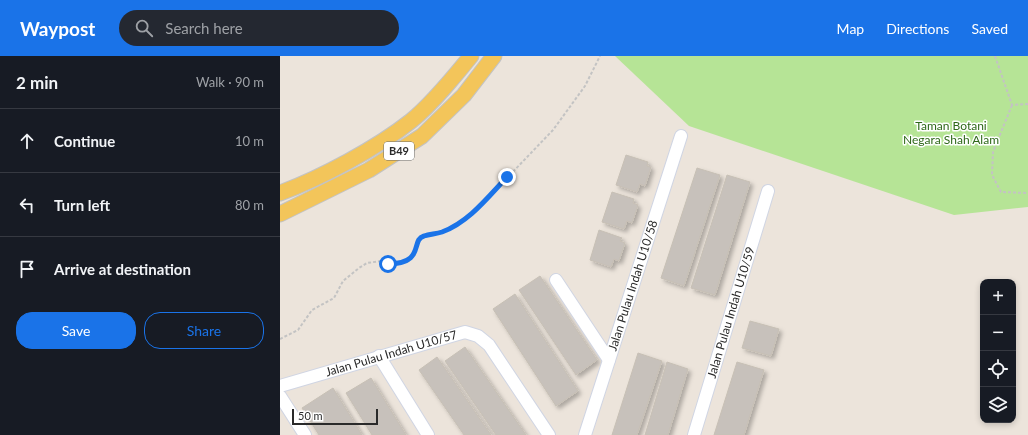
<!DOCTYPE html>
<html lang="en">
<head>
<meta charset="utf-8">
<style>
	:root { --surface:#171b24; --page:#242831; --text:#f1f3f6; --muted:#9ea1a6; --line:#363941; --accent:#1a73e8 }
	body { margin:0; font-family:Lato,sans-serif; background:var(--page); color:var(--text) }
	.controls { position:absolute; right:12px; bottom:12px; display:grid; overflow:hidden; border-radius:8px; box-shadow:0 2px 6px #0003 }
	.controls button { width:36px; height:36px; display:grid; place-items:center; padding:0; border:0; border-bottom:1px solid var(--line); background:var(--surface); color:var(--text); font:20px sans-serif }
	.scale { position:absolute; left:12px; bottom:10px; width:86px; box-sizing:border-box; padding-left:4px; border:2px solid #2a2a2a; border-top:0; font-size:11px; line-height:14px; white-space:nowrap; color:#2a2a2a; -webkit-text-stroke:3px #fff; paint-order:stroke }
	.stop { position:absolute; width:12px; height:12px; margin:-9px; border:3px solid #1a73e8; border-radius:50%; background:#fff }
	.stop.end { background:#1a73e8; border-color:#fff; box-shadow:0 1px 4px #0008 }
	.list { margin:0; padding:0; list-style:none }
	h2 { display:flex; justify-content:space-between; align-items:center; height:52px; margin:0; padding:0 16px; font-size:17px }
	h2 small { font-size:13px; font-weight:400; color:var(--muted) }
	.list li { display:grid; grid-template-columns:26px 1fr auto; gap:12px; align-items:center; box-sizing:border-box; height:64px; padding:0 16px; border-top:1px solid var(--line) }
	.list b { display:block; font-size:15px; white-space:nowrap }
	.list em { font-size:13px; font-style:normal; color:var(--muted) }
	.actions { display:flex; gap:8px; padding:12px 16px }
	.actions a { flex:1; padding:9px 0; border:1px solid var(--accent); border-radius:16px; text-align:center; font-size:14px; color:var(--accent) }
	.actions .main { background:var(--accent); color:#fff }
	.icon { flex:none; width:22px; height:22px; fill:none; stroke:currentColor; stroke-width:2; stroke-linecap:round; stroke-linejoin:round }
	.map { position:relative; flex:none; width:748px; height:379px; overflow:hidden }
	header { display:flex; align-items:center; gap:24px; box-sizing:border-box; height:56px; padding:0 20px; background:var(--accent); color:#fff }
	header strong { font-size:19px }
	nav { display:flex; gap:22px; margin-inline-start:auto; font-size:14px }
	.search { width:280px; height:36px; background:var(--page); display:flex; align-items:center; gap:10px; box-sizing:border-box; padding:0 14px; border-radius:22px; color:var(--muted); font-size:15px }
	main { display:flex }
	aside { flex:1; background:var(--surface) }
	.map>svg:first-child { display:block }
	.green { fill:#b6e496 }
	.building { fill:#c7c1bb; stroke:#c7c0b5; filter:url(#shadow) }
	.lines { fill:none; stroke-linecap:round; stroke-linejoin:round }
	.minor-casing { stroke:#d0d5e3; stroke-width:14 }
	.major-casing { stroke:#c3c3c3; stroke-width:17 }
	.path { stroke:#c3c3c3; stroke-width:2; stroke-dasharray:3 2; stroke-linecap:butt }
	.minor { stroke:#fff; stroke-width:12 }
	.major { stroke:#f3c55a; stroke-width:15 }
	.route { stroke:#1a73e8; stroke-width:5 }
	.labels { text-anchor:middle; stroke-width:3; stroke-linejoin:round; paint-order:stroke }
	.shield { fill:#fff; stroke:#6a6a6a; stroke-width:1 }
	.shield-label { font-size:11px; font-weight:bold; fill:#2a2a2a }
	.park-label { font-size:12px; fill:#2e6819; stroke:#fff }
	.street-label { font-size:12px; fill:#2a2a2a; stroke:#fff }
</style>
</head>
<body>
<header>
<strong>Waypost</strong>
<div class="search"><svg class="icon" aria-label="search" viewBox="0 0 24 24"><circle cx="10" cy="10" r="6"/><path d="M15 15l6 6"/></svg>Search here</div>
<nav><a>Map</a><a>Directions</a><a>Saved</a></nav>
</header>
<main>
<aside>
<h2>2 min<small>Walk · 90 m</small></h2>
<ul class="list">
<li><svg class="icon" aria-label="ahead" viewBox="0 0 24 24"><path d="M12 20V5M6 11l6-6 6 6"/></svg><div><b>Continue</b></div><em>10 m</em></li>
<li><svg class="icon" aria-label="left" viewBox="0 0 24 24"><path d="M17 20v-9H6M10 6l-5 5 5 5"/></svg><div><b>Turn left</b></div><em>80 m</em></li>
<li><svg class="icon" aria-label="arrive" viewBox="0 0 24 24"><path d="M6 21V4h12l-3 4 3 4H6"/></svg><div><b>Arrive at destination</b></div></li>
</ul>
<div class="actions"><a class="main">Save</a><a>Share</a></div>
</aside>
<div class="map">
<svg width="748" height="379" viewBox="0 0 748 379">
	<defs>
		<filter id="shadow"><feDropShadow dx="3" dy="3" stdDeviation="2" flood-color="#0004"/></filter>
	</defs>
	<rect width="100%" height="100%" fill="#ece4db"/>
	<!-- green -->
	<polygon class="green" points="335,0 748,0 748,151 674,159 409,70"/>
	<!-- building -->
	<g class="building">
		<polygon points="346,99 368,106 367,110 371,111 365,130 360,128 357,136 336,129"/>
		<polygon points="417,112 440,119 404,230 381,222"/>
		<polygon points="447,119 470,126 435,239 411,232"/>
		<polygon points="332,136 354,143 353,147 358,149 352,167 347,165 344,173 322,166"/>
		<polygon points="319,174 342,182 340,185 345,187 339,205 334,203 331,211 310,204"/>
		<polygon points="260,220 317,304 296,319 239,234"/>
		<polygon points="235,238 298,335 276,350 213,253"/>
		<polygon points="470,265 499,273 491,300 462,292"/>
		<polygon points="185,291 246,379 216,379 165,305"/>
		<polygon points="358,297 382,305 357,379 332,379"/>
		<polygon points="157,301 211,379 184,379 139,314"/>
		<polygon points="387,306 408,313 388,379 365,379"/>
		<polygon points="457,306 484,314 464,379 434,379"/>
		<polygon points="91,322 126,379 92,379 66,337"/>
		<polygon points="53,332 82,379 39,379 22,352"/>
	</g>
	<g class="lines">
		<defs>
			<g id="minor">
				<polyline points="276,224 329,304"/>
				<polyline points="99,300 148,379"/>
				<path id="s1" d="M 0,330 L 185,276 L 198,280 L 209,289 L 269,379"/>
				<polyline points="0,340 25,379"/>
				<path id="s2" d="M 305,379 L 401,80"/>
				<path id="s3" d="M 414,379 L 488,135"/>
			</g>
			<g id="major">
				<path d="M 0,137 C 41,122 97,92 131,65 C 152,48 174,21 191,0"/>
				<polyline points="0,158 89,114 142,80 184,39 214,0"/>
			</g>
		</defs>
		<!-- minor casing -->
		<use href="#minor" class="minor-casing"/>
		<!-- major casing -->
		<use href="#major" class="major-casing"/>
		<!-- path -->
		<g class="path">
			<polyline points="715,0 732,49 748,48"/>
			<polyline points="732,49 713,96 712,119 721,136 748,137"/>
			<polyline points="0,283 18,274 32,254 54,242 63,225 79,212 87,207 101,205 108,208 121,208 129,205 135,199 138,185 144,180 164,175 183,164 203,147 273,74 305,30 320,0"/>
		</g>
		<!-- minor -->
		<use href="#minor" class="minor"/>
		<!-- major -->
		<use href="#major" class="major"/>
	</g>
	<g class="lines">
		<!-- route -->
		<path class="route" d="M 108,208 C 146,207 130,184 144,180 C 150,178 156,178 162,176 C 189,166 208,141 227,121"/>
	</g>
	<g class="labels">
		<!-- shield labels -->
		<rect class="shield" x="104" y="86" width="30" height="18" rx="3"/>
		<g class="shield-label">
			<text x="119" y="99">B49</text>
		</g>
		<!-- park labels -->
		<g class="park-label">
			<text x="671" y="74">Taman Botani<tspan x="671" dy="14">Negara Shah Alam</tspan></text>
		</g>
		<!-- street labels -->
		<g class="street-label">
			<text dy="4" stroke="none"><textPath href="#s2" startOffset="157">Jalan Pulau Indah U10/58</textPath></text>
			<text dy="4" stroke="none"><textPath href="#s3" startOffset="128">Jalan Pulau Indah U10/59</textPath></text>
			<text dy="4" stroke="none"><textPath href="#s1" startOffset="116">Jalan Pulau Indah U10/57</textPath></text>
		</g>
	</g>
</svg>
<div class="controls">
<button>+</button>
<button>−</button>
<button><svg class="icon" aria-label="locate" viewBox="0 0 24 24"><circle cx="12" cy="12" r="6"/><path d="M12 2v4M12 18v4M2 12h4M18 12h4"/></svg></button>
<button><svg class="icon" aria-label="layers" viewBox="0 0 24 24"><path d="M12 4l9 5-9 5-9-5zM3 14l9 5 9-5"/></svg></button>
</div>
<div class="scale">50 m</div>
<div class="stop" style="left:108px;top:208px"></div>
<div class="stop end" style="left:227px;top:121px"></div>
</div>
</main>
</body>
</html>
